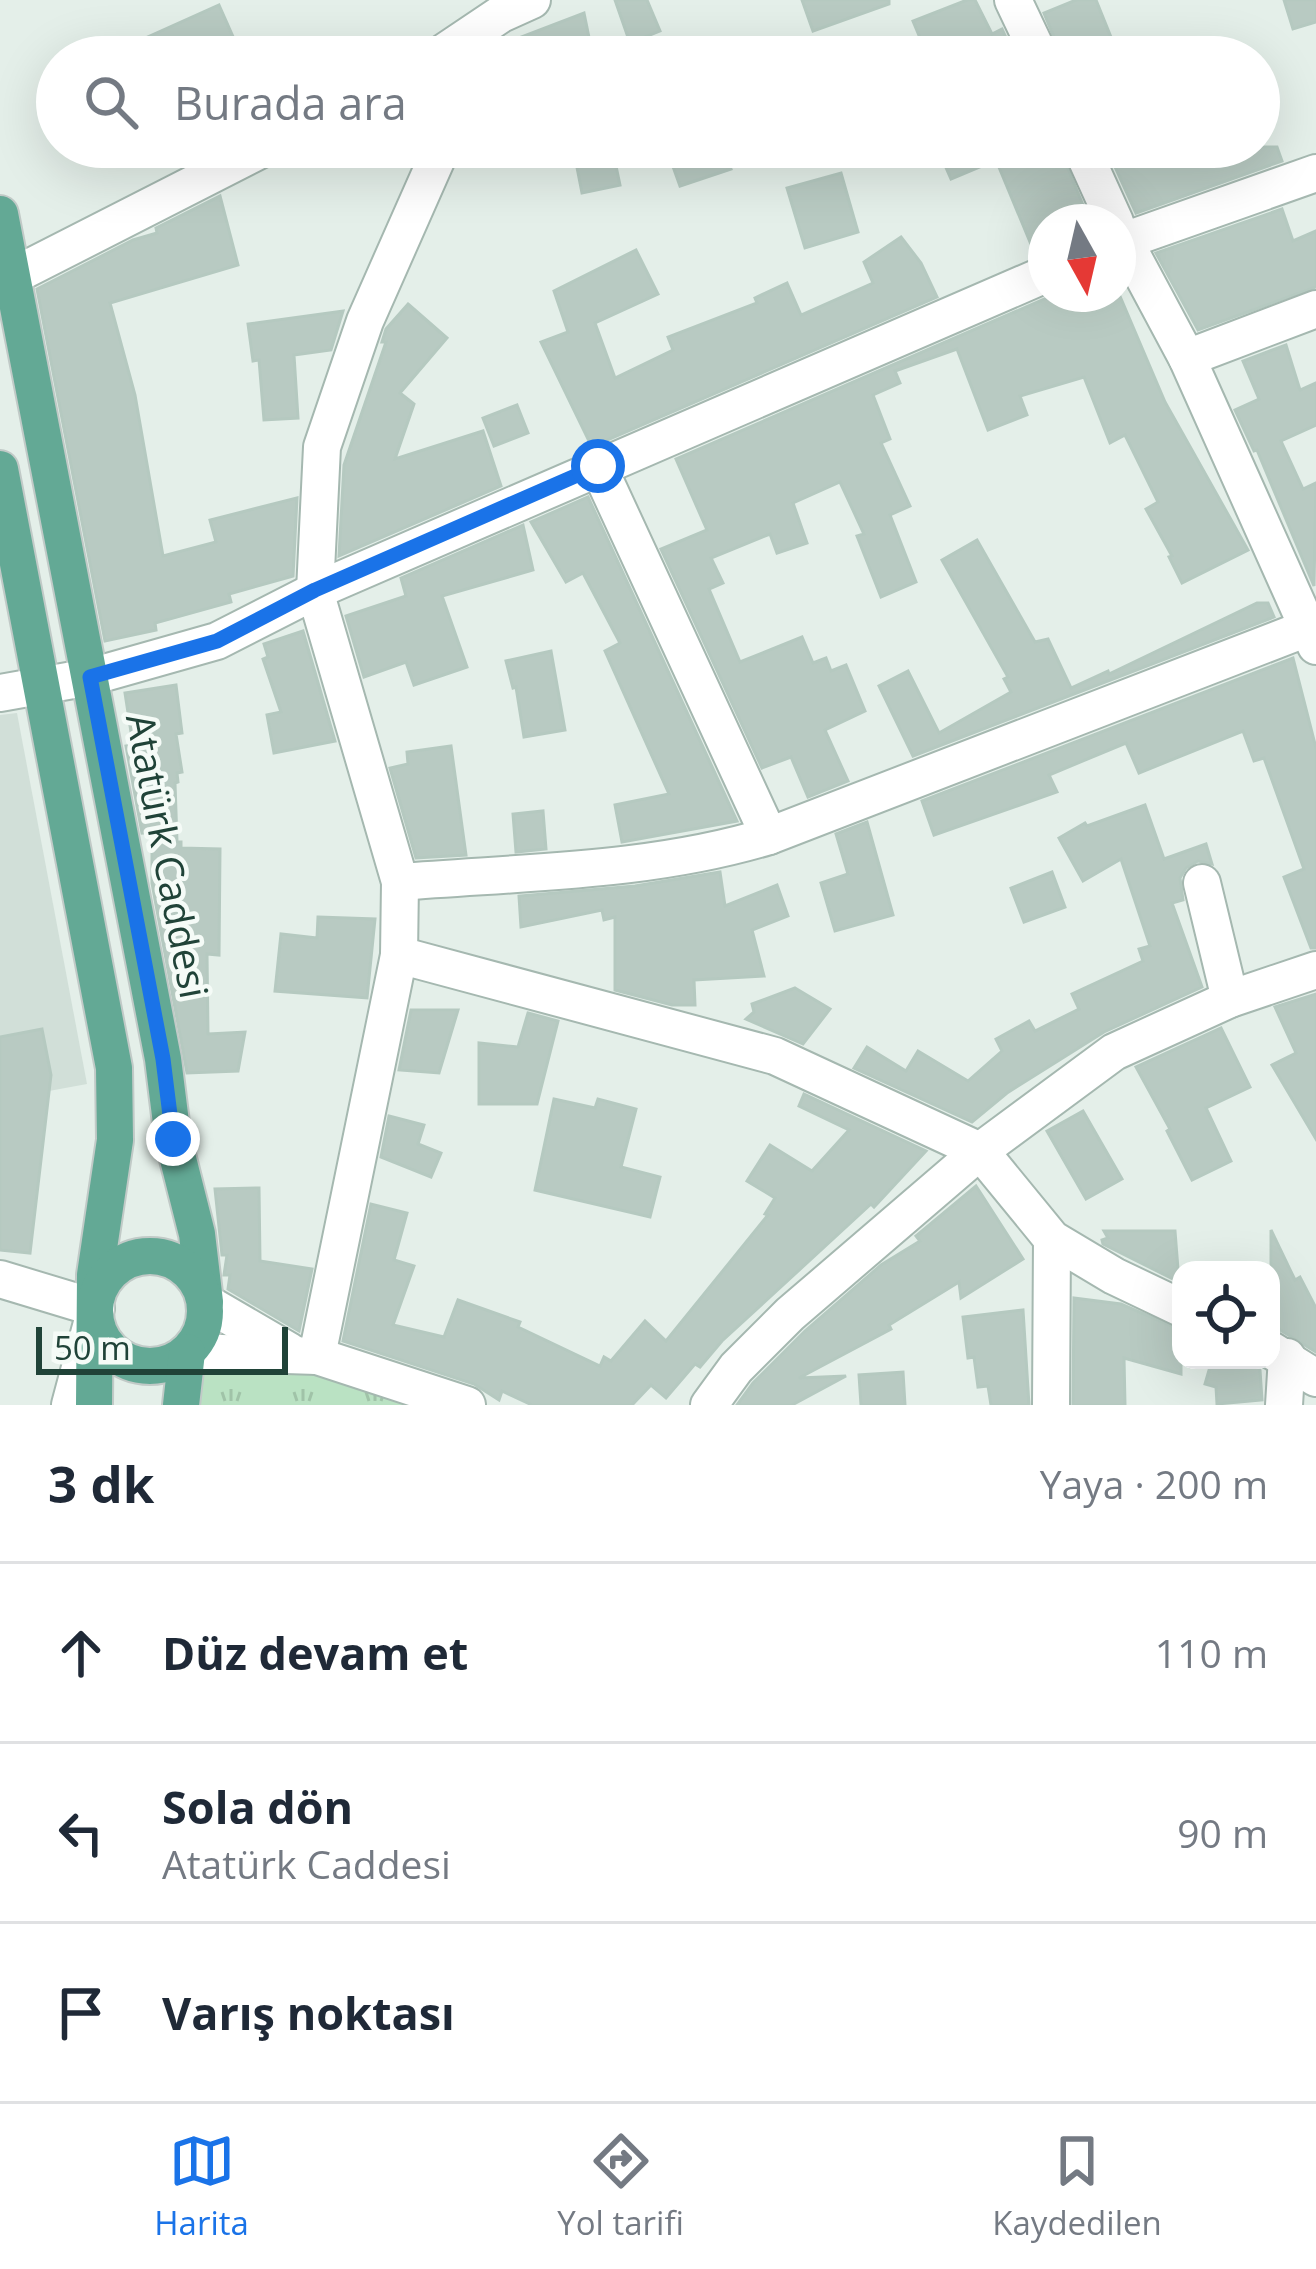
<!DOCTYPE html>
<html lang="tr">
<head>
<meta charset="utf-8">
<style>
	:root { --surface:#fff; --page:#f2f2f3; --text:#1f2937; --muted:#747a83; --line:#e0e1e3; --accent:#1a73e8 }
	body { margin:0; font-family:"Open Sans",sans-serif; background:var(--page); color:var(--text) }
	.controls { position:absolute; right:36px; bottom:36px; display:grid; overflow:hidden; border-radius:24px; box-shadow:0 12px 48px #0002 }
	.controls button { width:108px; height:108px; display:grid; place-items:center; padding:0; border:0; border-bottom:3px solid var(--line); background:var(--surface); color:var(--text); font:60px sans-serif }
	.compass { position:absolute; left:1028px; top:204px; width:108px; height:108px; border-radius:50%; background:var(--surface); box-shadow:0 12px 48px #0002; rotate:172deg }
	.scale { position:absolute; left:36px; bottom:30px; width:252px; box-sizing:border-box; padding-left:12px; border:6px solid #204338; border-top:0; font-size:33px; line-height:42px; white-space:nowrap; color:#204338; -webkit-text-stroke:9px #f5fbf7; paint-order:stroke }
	.stop { position:absolute; width:36px; height:36px; margin:-27px; border:9px solid #1a73e8; border-radius:50%; background:#fff }
	.stop.end { background:#1a73e8; border-color:#fff; box-shadow:0 3px 12px #0008 }
	.list { margin:0; padding:0; list-style:none }
	h2 { display:flex; justify-content:space-between; align-items:center; height:156px; margin:0; padding:0 48px; font-size:51px }
	h2 small { font-size:39px; font-weight:400; color:var(--muted) }
	.list li { display:grid; grid-template-columns:78px 1fr auto; gap:36px; align-items:center; box-sizing:border-box; height:180px; padding:0 48px; border-top:3px solid var(--line) }
	.list b { display:block; font-size:45px; white-space:nowrap }
	.list p { margin:0; font-size:39px; white-space:nowrap; color:var(--muted) }
	.list em { font-size:39px; font-style:normal; color:var(--muted) }
	.icon { flex:none; width:66px; height:66px; fill:none; stroke:currentColor; stroke-width:2; stroke-linecap:round; stroke-linejoin:round }
	.map { position:relative; flex:none; width:1316px; height:1405px; overflow:hidden }
	.search { position:absolute; background:var(--surface); box-shadow:0 12px 48px #0002; left:36px; right:36px; top:36px; height:132px; display:flex; align-items:center; gap:30px; box-sizing:border-box; padding:0 42px; border-radius:66px; color:var(--muted); font-size:45px }
	.sheet { height:696px; background:var(--surface) }
	nav { display:flex; justify-content:space-around; align-items:center; box-sizing:border-box; height:168px; border-top:3px solid var(--line); background:var(--surface); font-size:33px; color:var(--muted) }
	nav a { display:grid; justify-items:center; gap:6px }
	nav .on { color:var(--accent) }
	.map>svg:first-child { display:block }
	.built { fill:#d1dfd8 }
	.park { fill:url(#park-tufts) }
	.building { fill:#b8cac2; stroke:#b5c9c0; stroke-width:3 }
	.lines { fill:none; stroke-linecap:round; stroke-linejoin:round }
	.minor-casing { stroke:#a5b8b0; stroke-width:40 }
	.major-casing { stroke:#c1cac7; stroke-width:40 }
	.minor { stroke:#fff; stroke-width:36 }
	.major { stroke:#63a995; stroke-width:36 }
	.route { stroke:#1a73e8; stroke-width:15 }
	.labels { text-anchor:middle; stroke-width:9; stroke-linejoin:round; paint-order:stroke }
	.street-label { font-size:39px; fill:#204338; stroke:#f5fbf7 }
</style>
</head>
<body>
<div class="map">
<svg width="1316" height="1405" viewBox="0 0 1316 1405">
	<defs>
		<pattern id="park-tufts" width="24" height="20" patternUnits="userSpaceOnUse" patternTransform="scale(3)"><rect width="24" height="20" fill="#bae2c3"/><path d="M3 7l-1-3M5 7V3M7 7l1-3M15 17l-1-3M17 17v-4M19 17l1-3" fill="none" stroke="#a0c3a8"/></pattern>
	</defs>
	<rect width="100%" height="100%" fill="#e4efe9"/>
	<!-- built -->
	<polygon class="built" points="17,713 87,1084 0,1100 0,715"/>
	<!-- park -->
	<polygon class="park" points="189,1354 292,1356 457,1405 184,1405"/>
	<!-- building -->
	<g class="building">
		<polygon points="615,0 647,0 660,31 630,43"/>
		<polygon points="802,0 889,0 889,4 813,31"/>
		<polygon points="967,0 975,0 992,34 1002,29 1015,57 928,57 913,21"/>
		<polygon points="1076,0 1096,0 1119,57 1062,57 1044,13"/>
		<polygon points="1284,0 1316,0 1316,22 1293,29"/>
		<polygon points="219,5 242,57 103,57"/>
		<polygon points="584,13 593,57 477,57 490,49"/>
		<polygon points="573,147 612,147 620,185 582,193"/>
		<polygon points="666,147 723,147 731,169 680,186"/>
		<polygon points="937,147 1059,147 1090,222 1046,222 1046,252 1035,254 996,160 951,179"/>
		<polygon points="1106,147 1170,147 1174,155 1199,147 1277,147 1282,161 1136,213"/>
		<polygon points="841,173 858,232 805,248 787,188"/>
		<polygon points="220,196 238,265 110,303 135,395 163,556 216,542 210,520 297,498 293,576 229,594 231,602 155,623 156,630 105,641 37,289 133,240 157,233 156,228"/>
		<polygon points="1282,209 1293,241 1316,231 1316,287 1198,330 1156,253"/>
		<polygon points="901,237 921,263 937,297 598,444 591,445 541,342 568,332 554,291 636,250 658,294 595,323 615,378 673,350 668,337 757,303 755,298 787,283 801,315 873,283 864,262"/>
		<polygon points="1056,294 1119,294 1165,402 1248,550 1182,583 1169,557 1172,556 1146,509 1158,502 1125,435 1110,443 1084,377 1020,396 1027,415 988,430 957,349 895,371 900,383 873,395 890,439 881,443 910,506 890,515 916,582 881,597 857,536 864,534 840,482 793,503 807,543 777,553 770,534 711,558 723,583 709,589 740,662 802,637 813,663 826,658 831,671 846,665 865,711 825,730 848,781 808,797 791,757 762,768 661,549 707,530 676,459"/>
		<polygon points="408,304 447,338 400,393 414,404 395,459 483,431 501,486 339,556 344,465 386,342 382,342 386,329"/>
		<polygon points="343,311 331,350 294,355 298,418 264,420 259,360 253,361 248,324"/>
		<polygon points="1286,345 1300,390 1316,383 1316,425 1281,441 1303,489 1316,483 1314,586 1257,450 1254,451 1235,410 1259,399 1243,361"/>
		<polygon points="517,405 528,433 494,446 483,418"/>
		<polygon points="588,497 737,821 622,842 615,805 669,794 605,651 620,643 583,573 566,582 531,522"/>
		<polygon points="523,525 533,570 442,596 467,667 414,685 406,662 364,677 346,616 406,596 401,578"/>
		<polygon points="977,540 1035,642 1048,639 1071,688 1108,671 1109,674 1257,603 1268,603 1274,617 913,756 879,686 908,671 939,733 1011,692 1004,679 1008,677 942,560"/>
		<polygon points="303,631 335,741 274,753 267,715 281,712 263,659 268,657 264,644"/>
		<polygon points="551,651 565,730 524,737 516,687 513,688 506,661"/>
		<polygon points="1293,658 1316,748 1316,948 1311,948 1284,877 1304,869 1264,758 1254,761 1243,731 1139,773 1126,743 1049,775 1057,792 934,835 922,801"/>
		<polygon points="176,685 182,733 176,734 182,772 177,773 178,782 175,783 177,842 181,842 181,848 220,849 219,955 207,954 208,1034 245,1032 238,1071 187,1073 152,883 152,832 142,833 126,746 133,745 125,693"/>
		<polygon points="451,746 466,855 416,858 390,768 408,764 407,752"/>
		<polygon points="1145,805 1164,859 1206,844 1212,864 1198,861 1186,868 1180,878 1183,900 1172,903 1202,987 1104,1032 1007,1093 972,1122 854,1068 867,1047 906,1071 918,1051 968,1081 1002,1051 996,1039 1029,1021 1035,1031 1079,1009 1072,994 1143,961 1139,949 1150,946 1121,859 1083,881 1059,838 1085,823 1087,826"/>
		<polygon points="543,811 546,849 516,852 513,814"/>
		<polygon points="867,822 893,915 835,931 821,883 848,874 836,834"/>
		<polygon points="720,872 725,906 777,885 788,916 752,930 764,976 694,980 695,1005 672,1005 615,990 615,917 604,920 602,910 521,927 519,896 635,886"/>
		<polygon points="1052,872 1065,907 1024,922 1011,888"/>
		<polygon points="318,917 375,919 367,998 275,991 281,934 317,938"/>
		<polygon points="795,988 830,1009 803,1044 746,1019 754,1012 752,1004"/>
		<polygon points="1316,994 1316,1139 1272,1065 1296,1053 1275,1007"/>
		<polygon points="411,1010 458,1010 439,1073 399,1070"/>
		<polygon points="528,1013 558,1021 537,1104 479,1104 479,1043 518,1047"/>
		<polygon points="1221,1028 1250,1087 1206,1108 1231,1161 1192,1180 1167,1131 1170,1129 1136,1067"/>
		<polygon points="42,1029 51,1075 30,1253 0,1250 0,1037"/>
		<polygon points="804,1094 926,1151 874,1207 871,1204 722,1341 700,1367 695,1364 666,1398 651,1385 632,1405 532,1405 502,1391 499,1400 474,1384 343,1341 371,1204 407,1213 394,1260 414,1266 393,1325 444,1337 458,1300 520,1322 518,1327 600,1366 604,1357 611,1361 645,1321 666,1341 768,1215 765,1214 775,1198 747,1181 770,1145 812,1171 849,1130 799,1106"/>
		<polygon points="554,1099 595,1108 598,1099 636,1109 621,1167 660,1177 650,1217 535,1190"/>
		<polygon points="1083,1111 1122,1179 1086,1199 1047,1131"/>
		<polygon points="389,1116 424,1125 418,1144 441,1153 431,1177 381,1157"/>
		<polygon points="976,1186 1023,1259 961,1298 959,1282 889,1325 891,1329 799,1378 846,1376 792,1405 737,1405 753,1383 805,1331 881,1265 920,1241 916,1236"/>
		<polygon points="259,1188 260,1261 312,1269 299,1331 228,1289 230,1275 224,1275 227,1255 222,1255 215,1189"/>
		<polygon points="1271,1230 1295,1280 1300,1277 1316,1308 1316,1352 1280,1330 1271,1317"/>
		<polygon points="1104,1231 1175,1231 1179,1282 1103,1244 1102,1240 1108,1238"/>
		<polygon points="1074,1298 1121,1304 1181,1330 1181,1374 1124,1358 1125,1405 1073,1405"/>
		<polygon points="1023,1310 1029,1405 991,1405 988,1386 978,1387 974,1357 968,1358 963,1317"/>
		<polygon points="1212,1360 1251,1360 1260,1370 1262,1400 1217,1404 1216,1387 1205,1384"/>
		<polygon points="903,1372 905,1405 861,1405 859,1375"/>
	</g>
	<g class="lines">
		<defs>
			<g id="minor">
				<polyline points="1013,0 1040,57"/>
				<polyline points="437,57 501,14 532,0"/>
				<polyline points="1081,147 1115,222"/>
				<polyline points="1118,229 1187,358 1316,646"/>
				<polyline points="1118,243 1316,173"/>
				<polyline points="13,276 266,147"/>
				<polyline points="1187,358 1316,309"/>
				<polyline points="598,466 769,836"/>
				<polyline points="0,693 90,677 217,641 315,591 1046,274"/>
				<path d="M 400,882 C 523,872 651,872 769,836 L 1310,627"/>
				<polyline points="1202,883 1230,999"/>
				<polyline points="399,955 775,1056 980,1151 1052,1239 1114,1276 1181,1308"/>
				<polyline points="0,1279 96,1308 70,1405"/>
				<polyline points="205,1302 289,1351"/>
				<polyline points="1271,1350 1316,1378"/>
				<polyline points="187,1352 317,1356 467,1405"/>
				<polyline points="317,1356 399,955 400,882 315,591 322,447 365,321 442,147"/>
				<polyline points="709,1405 736,1368 790,1314 980,1151 1114,1052 1230,999 1316,970"/>
				<polyline points="1051,1405 1052,1239"/>
				<polyline points="1284,1405 1287,1357"/>
			</g>
			<g id="major">
				<polyline points="0,214 163,1059 173,1139 197,1234 205,1302"/>
				<polyline points="0,469 114,1068 115,1140 95,1275 94,1405"/>
				<circle cx="150" cy="1311" r="55"/>
				<polyline points="181,1405 187,1352"/>
			</g>
		</defs>
		<!-- minor casing -->
		<use href="#minor" class="minor-casing"/>
		<!-- major casing -->
		<use href="#major" class="major-casing"/>
		<!-- minor -->
		<use href="#minor" class="minor"/>
		<!-- major -->
		<use href="#major" class="major"/>
	</g>
	<g class="lines">
		<!-- route -->
		<polyline class="route" points="173,1139 163,1059 90,677 217,641 315,590 598,466"/>
	</g>
	<g class="labels">
		<!-- street labels -->
		<g class="street-label">
			<text transform="translate(167 856) rotate(79)" y="14">Atatürk Caddesi</text>
		</g>
	</g>
</svg>
<div class="controls">
<button><svg class="icon" aria-label="locate" viewBox="0 0 24 24"><circle cx="12" cy="12" r="6"/><path d="M12 2v4M12 18v4M2 12h4M18 12h4"/></svg></button>
</div>
<svg class="compass" viewBox="-18 -18 36 36"><path d="M0-13l5 13h-10z" fill="#e53935"/><path d="M0 13l5-13h-10z" fill="#747a83"/></svg>
<div class="scale">50 m</div>
<div class="stop" style="left:598px;top:466px"></div>
<div class="stop end" style="left:173px;top:1139px"></div>
<div class="search"><svg class="icon" aria-label="search" viewBox="0 0 24 24"><circle cx="10" cy="10" r="6"/><path d="M15 15l6 6"/></svg>Burada ara</div>
</div>
<section class="sheet">
<h2>3 dk<small>Yaya · 200 m</small></h2>
<ul class="list">
<li><svg class="icon" aria-label="ahead" viewBox="0 0 24 24"><path d="M12 20V5M6 11l6-6 6 6"/></svg><div><b>Düz devam et</b></div><em>110 m</em></li>
<li><svg class="icon" aria-label="left" viewBox="0 0 24 24"><path d="M17 20v-9H6M10 6l-5 5 5 5"/></svg><div><b>Sola dön</b><p>Atatürk Caddesi</p></div><em>90 m</em></li>
<li><svg class="icon" aria-label="arrive" viewBox="0 0 24 24"><path d="M6 21V4h12l-3 4 3 4H6"/></svg><div><b>Varış noktası</b></div></li>
</ul>
</section>
<nav>
<a class="on"><svg class="icon" aria-label="map" viewBox="0 0 24 24"><path d="M3 6l6-2 6 2 6-2v14l-6 2-6-2-6 2zM9 4v14M15 6v14"/></svg>Harita</a>
<a><svg class="icon" aria-label="directions" viewBox="0 0 24 24"><path d="M12 3l9 9-9 9-9-9zM9 14v-3h6M13 9l2 2-2 2"/></svg>Yol tarifi</a>
<a><svg class="icon" aria-label="saved" viewBox="0 0 24 24"><path d="M7 4h10v16l-5-4-5 4z"/></svg>Kaydedilen</a>
</nav>
</body>
</html>
